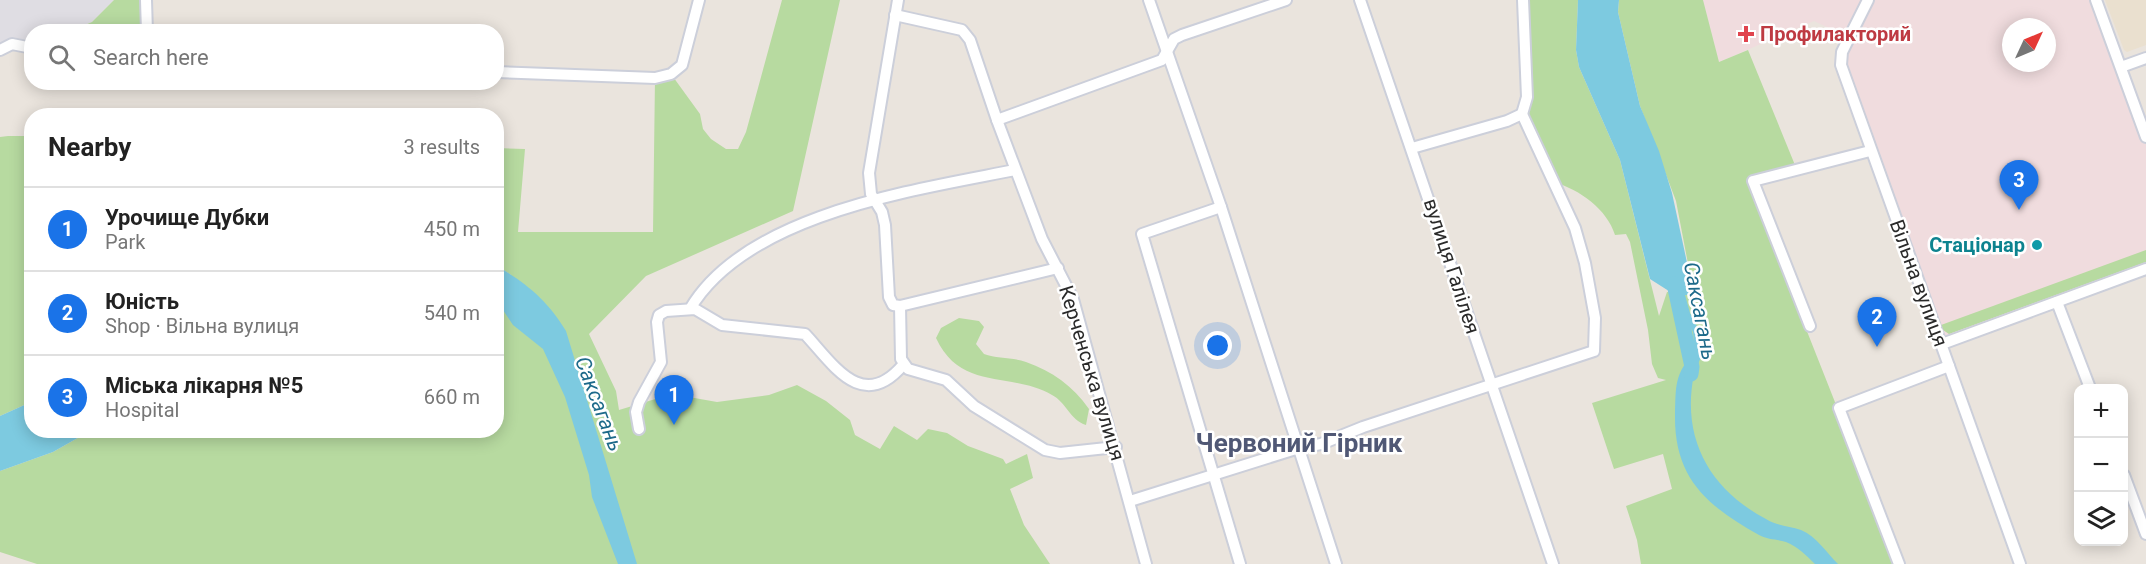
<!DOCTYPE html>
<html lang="en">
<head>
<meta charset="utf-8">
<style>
	:root { --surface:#fff; --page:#f2f2f2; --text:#222; --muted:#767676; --line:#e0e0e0; --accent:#1a73e8 }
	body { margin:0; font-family:Roboto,sans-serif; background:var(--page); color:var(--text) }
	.controls { position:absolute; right:18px; bottom:18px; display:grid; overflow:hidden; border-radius:12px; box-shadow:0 3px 15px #0003 }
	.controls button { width:54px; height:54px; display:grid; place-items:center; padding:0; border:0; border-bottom:2px solid var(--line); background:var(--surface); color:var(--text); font:30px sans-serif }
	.compass { position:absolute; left:2002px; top:18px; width:54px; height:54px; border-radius:50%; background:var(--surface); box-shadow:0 3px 15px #0003; rotate:46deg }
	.you { position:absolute; left:1218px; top:346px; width:21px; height:21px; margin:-15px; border:4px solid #fff; border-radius:50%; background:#1a73e8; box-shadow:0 0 0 9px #1a73e833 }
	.badge { display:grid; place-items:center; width:39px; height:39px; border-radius:50%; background:var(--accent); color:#fff; font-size:20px; font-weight:700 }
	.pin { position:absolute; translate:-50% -50px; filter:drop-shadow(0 2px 3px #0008) }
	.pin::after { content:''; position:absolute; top:32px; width:21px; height:18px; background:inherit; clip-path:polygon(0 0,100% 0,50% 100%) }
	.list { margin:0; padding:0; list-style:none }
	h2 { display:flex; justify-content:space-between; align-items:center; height:78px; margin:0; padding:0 24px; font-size:26px }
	h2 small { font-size:20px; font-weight:400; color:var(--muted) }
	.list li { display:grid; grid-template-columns:39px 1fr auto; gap:18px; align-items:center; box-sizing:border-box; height:84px; padding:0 24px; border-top:2px solid var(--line) }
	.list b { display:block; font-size:22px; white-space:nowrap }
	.list p { margin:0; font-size:20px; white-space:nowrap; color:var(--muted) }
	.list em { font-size:20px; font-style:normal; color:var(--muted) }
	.icon { flex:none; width:33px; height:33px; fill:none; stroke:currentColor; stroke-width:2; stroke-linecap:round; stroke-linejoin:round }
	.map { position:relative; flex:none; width:2146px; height:564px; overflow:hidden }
	.search { position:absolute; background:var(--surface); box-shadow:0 3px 15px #0003; left:24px; top:24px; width:480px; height:66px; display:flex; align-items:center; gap:15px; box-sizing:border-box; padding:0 21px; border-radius:24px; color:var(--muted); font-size:22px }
	.panel { position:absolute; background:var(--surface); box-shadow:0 3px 15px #0003; left:24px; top:108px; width:480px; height:330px; border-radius:24px }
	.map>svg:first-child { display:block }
	.industrial { fill:#dfdde3 }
	.education { fill:#eae0cf }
	.medical { fill:#f0dcde; fill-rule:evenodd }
	.green { fill:#b7daa0 }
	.water { fill:#7dcae0 }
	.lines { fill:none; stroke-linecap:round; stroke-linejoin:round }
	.river { stroke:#7dcae0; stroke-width:15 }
	.minor-casing { stroke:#cccfda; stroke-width:14 }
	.minor { stroke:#fff; stroke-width:10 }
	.health-dot { fill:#e0444e; stroke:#fff; stroke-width:2 }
	.culture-dot { fill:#0f9aa8; stroke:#fff; stroke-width:2 }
	.labels { text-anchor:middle; stroke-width:5; stroke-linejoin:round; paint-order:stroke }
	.health-label { font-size:20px; font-weight:bold; fill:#be3a42; stroke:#fff; text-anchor:start }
	.culture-label { font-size:20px; font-weight:bold; fill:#0d838f; stroke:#fff; text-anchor:end }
	.street-label { font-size:20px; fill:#2a2a2a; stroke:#fff }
	.water-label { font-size:21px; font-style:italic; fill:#1d6a8a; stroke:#fff }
	.district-label { font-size:26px; font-weight:bold; fill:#505875; stroke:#fff }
</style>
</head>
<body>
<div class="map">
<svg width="2146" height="564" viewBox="0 0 2146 564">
	<rect width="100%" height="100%" fill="#eae4dd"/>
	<!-- industrial -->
	<polygon class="industrial" points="0,0 114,0 92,22 69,31 32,32 31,45 0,50"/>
	<!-- education -->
	<polygon class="education" points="2105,0 2146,0 2146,45 2127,52 2124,50"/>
	<!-- medical -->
	<path class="medical" d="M 1703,0 L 1860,0 L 1866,3 L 1868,0 L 2096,0 L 2146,137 L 2146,269 L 1942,344 L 1841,65 L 1848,37 L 1814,21 L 1719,62 ZM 2011,27 L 2047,27 L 2047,63 L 2011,63 Z"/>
	<!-- green -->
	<g class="green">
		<polygon points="114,0 146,0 147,31 69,32 92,22"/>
		<polygon points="782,0 840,0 793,211 646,276 589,334 616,391 619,410 672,394 717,402 769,395 797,385 826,401 850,420 855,435 880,449 894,426 917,440 928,429 947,433 968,446 1003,459 1006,464 1027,454 1033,478 1010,489 1024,525 1050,564 37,564 0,552 0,471 53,452 90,431 496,430 497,287 511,275 497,266 497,148 525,149 518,232 653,232 655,78 671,74 700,114 703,129 711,139 726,149 738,149 746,132"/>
		<path d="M 1523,0 L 1578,0 L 1576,50 L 1579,67 L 1620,160 L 1659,316 L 1667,292 L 1694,295 L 1676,201 L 1640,106 L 1618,12 L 1619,0 L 1703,0 L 1719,62 L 1748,50 L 1797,170 L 1748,182 L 1899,564 L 1641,564 L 1637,540 L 1626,506 L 1672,489 L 1663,454 L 1614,469 L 1592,403 L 1666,380 L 1658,378 L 1652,364 L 1648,330 L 1630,242 L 1626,234 L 1615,235 C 1607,209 1580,190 1554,182 L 1526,121 Z"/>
		<polygon points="8,136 32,136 31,402 0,416 0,137"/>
		<polygon points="2146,250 2146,262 1949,334 1943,330 1941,325"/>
		<path d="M 959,318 L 979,321 L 984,327 L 976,344 L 984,354 C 997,359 1012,357 1026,362 C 1052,371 1073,386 1089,409 L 1086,425 C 1070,420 1066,402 1052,395 C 1011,371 961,392 936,338 L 941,328 Z"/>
	</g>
	<!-- water -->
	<g class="water">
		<path d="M 1578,0 L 1619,0 L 1618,12 L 1640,106 L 1659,151 L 1672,193 L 1694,295 L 1685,295 L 1690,313 L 1706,344 C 1703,355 1697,364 1694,374 C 1681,438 1709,489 1766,519 C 1777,526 1789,526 1801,530 C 1816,536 1827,553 1838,564 L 1815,564 C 1806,555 1798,547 1786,542 C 1777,539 1768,540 1759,535 C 1707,506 1674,478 1675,415 C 1676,386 1674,374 1695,352 L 1693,332 L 1672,293 L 1650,279 L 1620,160 L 1579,67 L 1576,50 Z"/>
		<path d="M 497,266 C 527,284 547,300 566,331 L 637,564 L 618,564 L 592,497 L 589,475 L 565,397 L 543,349 L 513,325 L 497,301 Z"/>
		<polygon points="31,402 32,430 90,431 53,452 0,471 0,416"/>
	</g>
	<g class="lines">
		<!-- river -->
		<polyline class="river" points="1674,284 1692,367 1691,374"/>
		<defs>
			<g id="minor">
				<polyline points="146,0 147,32"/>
				<polyline points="898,0 869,173 871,194 882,212 885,225 889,297 893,305 900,306 1058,268"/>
				<polyline points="1149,0 1221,207 1336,564"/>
				<polyline points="1360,0 1553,564"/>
				<polyline points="1868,0 1842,52 1841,65 2020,564"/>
				<polyline points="2096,0 2146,137"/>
				<polyline points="895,15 962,30 970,40 997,120 1162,60 1174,39 1182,35 1286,0"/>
				<polyline points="0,50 12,44 32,48"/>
				<polyline points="2121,67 2146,58"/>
				<polyline points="496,72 655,78 671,74 682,65 699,0"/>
				<polyline points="1522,114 1527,97 1523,0"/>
				<polyline points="997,120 1042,239 1073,299 1146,564"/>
				<polyline points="1412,148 1507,121 1522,114"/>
				<polyline points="1221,207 1142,234 1240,564"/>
				<polyline points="2057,302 2090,388"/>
				<polyline points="900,306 901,359 908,369 946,380 974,406 1045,450 1060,453 1116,447"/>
				<path d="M 690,309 C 746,214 915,190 1015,170"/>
				<polyline points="1810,326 1753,181 1870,151"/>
				<polyline points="1942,344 2146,269"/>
				<path d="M 639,429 L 636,412 L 639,402 L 661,362 L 657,322 L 659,315 L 666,311 L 695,309 L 722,325 L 805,334 C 833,364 862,413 903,365"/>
				<polyline points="2124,475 2146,534"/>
				<polyline points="1130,501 1299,448 1321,444 1363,427 1594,351 1595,318 1585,263 1575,228 1522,114"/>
				<polyline points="1899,564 1839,408 1949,366"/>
			</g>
		</defs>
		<!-- minor casing -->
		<use href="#minor" class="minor-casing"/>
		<!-- minor -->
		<use href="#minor" class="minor"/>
	</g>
	<!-- markers -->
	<path class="health-dot" d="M1743 25h6v6h6v6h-6v6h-6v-6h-6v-6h6z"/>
	<circle class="culture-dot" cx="2037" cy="245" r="6"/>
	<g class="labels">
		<!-- health labels -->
		<g class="health-label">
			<text x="1760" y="41">Профилакторий</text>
		</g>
		<!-- culture labels -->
		<g class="culture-label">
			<text x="2025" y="252">Стаціонар</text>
		</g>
		<!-- street labels -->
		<g class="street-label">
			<text transform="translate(1452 266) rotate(72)" y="7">вулиця Галілея</text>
			<text transform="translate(1919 283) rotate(70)" y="7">Вільна вулиця</text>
			<text transform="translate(1092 373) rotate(73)" y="7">Керченська вулиця</text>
		</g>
		<!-- water labels -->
		<g class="water-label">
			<text transform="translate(1700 311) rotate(79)" y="7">Саксагань</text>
			<text transform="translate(599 404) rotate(69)" y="7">Саксагань</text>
		</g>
		<!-- district labels -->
		<g class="district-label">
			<text x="1299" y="452">Червоний Гірник</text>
		</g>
	</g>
</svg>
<div class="controls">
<button>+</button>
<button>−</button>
<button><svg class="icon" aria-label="layers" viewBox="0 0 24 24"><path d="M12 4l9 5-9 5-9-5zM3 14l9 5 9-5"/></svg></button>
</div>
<svg class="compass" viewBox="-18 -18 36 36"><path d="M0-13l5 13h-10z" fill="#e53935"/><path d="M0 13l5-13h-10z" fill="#767676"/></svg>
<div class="you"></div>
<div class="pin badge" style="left:674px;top:425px">1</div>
<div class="pin badge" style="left:1877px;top:347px">2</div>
<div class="pin badge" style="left:2019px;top:210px">3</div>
<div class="search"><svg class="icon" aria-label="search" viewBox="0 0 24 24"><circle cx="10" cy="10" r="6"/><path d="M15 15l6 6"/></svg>Search here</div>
<section class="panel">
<h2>Nearby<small>3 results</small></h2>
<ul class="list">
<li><span class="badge">1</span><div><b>Урочище Дубки</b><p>Park</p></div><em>450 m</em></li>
<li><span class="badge">2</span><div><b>Юність</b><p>Shop · Вільна вулиця</p></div><em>540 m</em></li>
<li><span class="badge">3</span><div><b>Міська лікарня №5</b><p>Hospital</p></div><em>660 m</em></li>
</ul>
</section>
</div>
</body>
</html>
